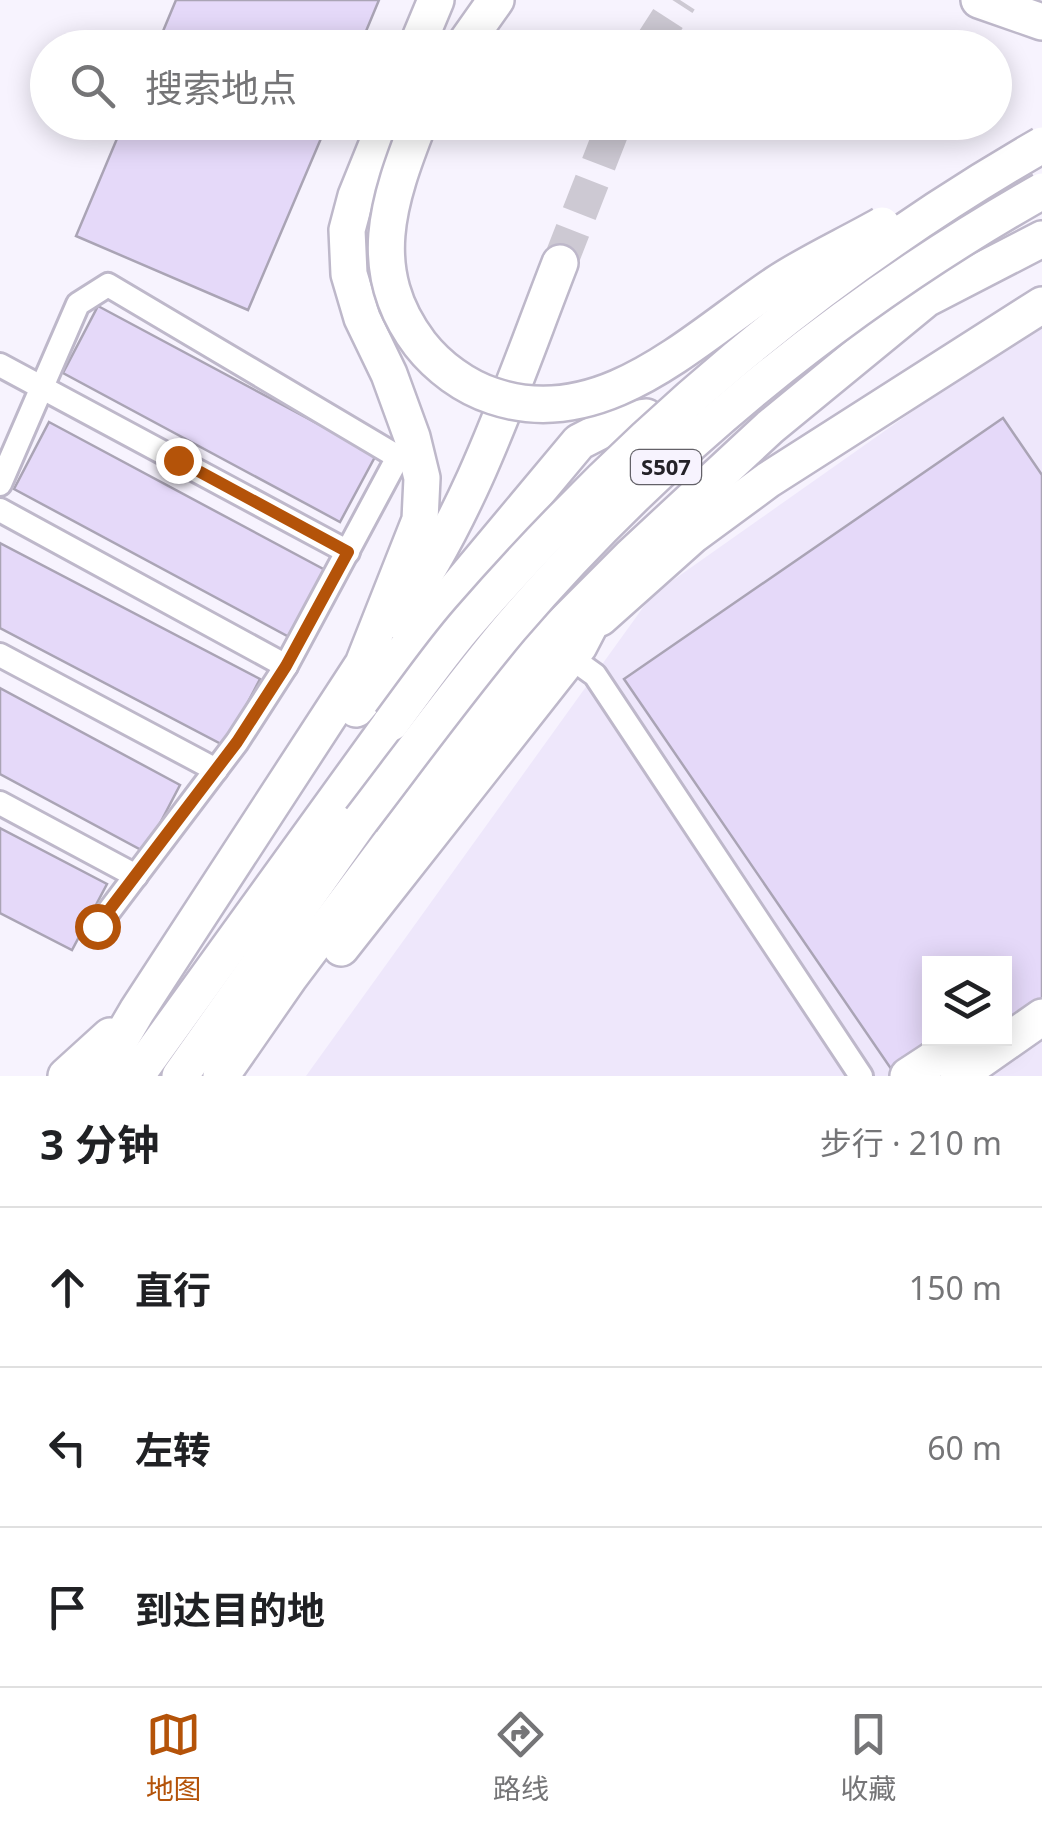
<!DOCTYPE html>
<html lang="zh">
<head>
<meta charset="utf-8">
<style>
	:root { --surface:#fff; --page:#f6f6f6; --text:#202124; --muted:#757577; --line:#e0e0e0; --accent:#b45309 }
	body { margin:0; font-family:"Noto Sans","Noto Sans SC",sans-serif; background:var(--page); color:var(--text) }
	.controls { position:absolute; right:30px; bottom:30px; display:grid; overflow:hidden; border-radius:0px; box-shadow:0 5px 25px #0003 }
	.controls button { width:90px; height:90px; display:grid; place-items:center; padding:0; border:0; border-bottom:2px solid var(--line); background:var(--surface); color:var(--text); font:50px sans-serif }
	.stop { position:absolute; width:30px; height:30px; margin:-22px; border:8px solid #b45309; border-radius:50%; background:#fff }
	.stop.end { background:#b45309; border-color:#fff; box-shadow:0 2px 10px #0008 }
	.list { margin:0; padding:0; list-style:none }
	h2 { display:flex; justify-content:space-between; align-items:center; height:130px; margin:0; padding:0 40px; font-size:42px }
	h2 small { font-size:32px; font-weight:400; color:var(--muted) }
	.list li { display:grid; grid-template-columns:65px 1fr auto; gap:30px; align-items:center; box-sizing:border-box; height:160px; padding:0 40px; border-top:2px solid var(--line) }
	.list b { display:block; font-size:38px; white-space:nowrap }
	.list em { font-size:32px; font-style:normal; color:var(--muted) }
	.icon { flex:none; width:55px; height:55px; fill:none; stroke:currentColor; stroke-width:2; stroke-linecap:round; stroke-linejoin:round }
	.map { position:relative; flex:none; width:1042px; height:1076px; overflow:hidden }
	.search { position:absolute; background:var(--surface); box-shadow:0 5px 25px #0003; left:30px; right:30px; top:30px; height:110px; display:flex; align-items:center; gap:25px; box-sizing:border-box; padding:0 35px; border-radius:55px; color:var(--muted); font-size:38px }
	.sheet { height:610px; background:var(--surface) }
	nav { display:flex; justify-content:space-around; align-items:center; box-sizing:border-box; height:140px; border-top:2px solid var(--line); background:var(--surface); font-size:28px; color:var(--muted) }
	nav a { display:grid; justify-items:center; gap:5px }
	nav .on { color:var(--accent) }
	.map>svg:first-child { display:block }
	.built { fill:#eee7fb; fill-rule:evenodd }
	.building { fill:#e5d9f9; stroke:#aaa4b5; stroke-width:2.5; fill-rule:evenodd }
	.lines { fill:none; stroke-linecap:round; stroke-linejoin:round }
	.highway-tunnel { stroke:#cdc9d3; stroke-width:35; stroke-dasharray:35 18; stroke-linecap:butt }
	.minor-casing { stroke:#beb8ca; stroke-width:28 }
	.highway-casing { stroke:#beb8ca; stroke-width:40 }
	.minor { stroke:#fff; stroke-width:22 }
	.highway { stroke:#fff; stroke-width:35 }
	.highway-bridge-casing { stroke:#beb8ca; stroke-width:40; stroke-linecap:butt }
	.highway-bridge { stroke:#fff; stroke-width:35 }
	.route { stroke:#b45309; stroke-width:12 }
	.labels { text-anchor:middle; stroke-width:9; stroke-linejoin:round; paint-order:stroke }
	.shield { fill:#f7f3fe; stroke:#636168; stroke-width:2.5 }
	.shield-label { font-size:22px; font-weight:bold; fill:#242228 }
</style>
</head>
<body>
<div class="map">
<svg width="1042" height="1076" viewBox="0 0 1042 1076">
	<rect width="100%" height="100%" fill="#f7f3fe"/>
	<!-- built -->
	<path class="built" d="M 1042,320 L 1042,1076 L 306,1076 L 652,595 ZM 930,964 L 1004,964 L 1004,1038 L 930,1038 Z"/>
	<!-- building -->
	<g class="building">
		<polygon points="176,0 379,0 359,48 156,48"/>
		<polygon points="124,122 328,122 248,310 76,236"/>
		<polygon points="98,306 376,455 340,522 63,373"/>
		<path d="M 1003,418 L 1042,475 L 1042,1039 L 987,1076 L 896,1076 L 624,679 ZM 930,964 L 1004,964 L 1004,1038 L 930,1038 Z"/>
		<polygon points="49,422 327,571 291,638 14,489"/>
		<polygon points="0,543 260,679 225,746 0,628"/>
		<polygon points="0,688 180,785 145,852 0,774"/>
		<polygon points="0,828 107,884 72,950 0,913"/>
	</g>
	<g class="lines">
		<!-- highway-tunnel -->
		<g class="highway-tunnel">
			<polyline points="649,48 680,0"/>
			<polyline points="560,263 615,122"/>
		</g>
		<defs>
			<g id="minor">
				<polyline points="0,365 348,552"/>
				<polyline points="0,484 78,304 108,285 398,457 286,666 237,742 97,927"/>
				<polyline points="0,510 286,666"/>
				<polyline points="0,655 216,770"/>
				<polyline points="570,657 595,675 861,1076"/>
				<polyline points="0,803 136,876"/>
			</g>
			<g id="highway">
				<polyline points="979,0 1042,22"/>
				<polyline points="416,48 436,0"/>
				<polyline points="462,48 496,0"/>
				<polyline points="600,618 692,536 768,480 1042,305"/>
				<path d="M 395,620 C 472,512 512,386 560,263"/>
				<polyline points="356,709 579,442 622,420 646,417 680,443"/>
				<polyline points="341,948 579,646 604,598"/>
				<polyline points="66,1076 110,1036"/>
				<polyline points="99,1076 137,1011 363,664 420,520 422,478 412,437 389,374 362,318 349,274 347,230 356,196 386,122"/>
				<polyline points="136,1076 391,723"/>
				<polyline points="180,1076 361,820"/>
				<polyline points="221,1076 289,978 530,657 630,557 770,427 926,299 1042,239"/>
				<polyline points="908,1076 966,1038"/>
				<polyline points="958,1076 1042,1017"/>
			</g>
		</defs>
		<!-- minor casing -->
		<use href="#minor" class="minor-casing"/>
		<!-- highway casing -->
		<use href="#highway" class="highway-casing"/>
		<!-- minor -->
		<use href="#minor" class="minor"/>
		<!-- highway -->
		<use href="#highway" class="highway"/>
		<defs>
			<g id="highway-bridge">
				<path d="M 419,122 C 388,201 364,270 420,344 C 438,367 465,387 493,396 C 602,433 692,340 776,284 C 809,262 847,245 882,225"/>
				<path d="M 391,723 C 417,688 442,652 470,620 C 633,432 826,269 1042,145"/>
				<path d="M 361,820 C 410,756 458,690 510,628 C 659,454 842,304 1042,191"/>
			</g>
		</defs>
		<!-- highway-bridge casing -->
		<use href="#highway-bridge" class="highway-bridge-casing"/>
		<!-- highway-bridge -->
		<use href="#highway-bridge" class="highway-bridge"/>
	</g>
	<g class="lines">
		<!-- route -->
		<polyline class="route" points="97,926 237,742 286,666 348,552 178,460"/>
	</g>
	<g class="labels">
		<!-- shield labels -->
		<rect class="shield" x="631" y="450" width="70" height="34" rx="8"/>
		<g class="shield-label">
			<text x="666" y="475">S507</text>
		</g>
	</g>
</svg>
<div class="controls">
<button><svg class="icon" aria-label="layers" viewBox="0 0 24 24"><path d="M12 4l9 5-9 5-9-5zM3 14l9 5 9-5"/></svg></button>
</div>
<div class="stop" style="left:97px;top:926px"></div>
<div class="stop end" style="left:178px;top:460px"></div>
<div class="search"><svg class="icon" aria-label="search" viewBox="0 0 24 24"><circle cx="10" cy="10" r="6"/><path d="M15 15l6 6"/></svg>搜索地点</div>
</div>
<section class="sheet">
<h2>3 分钟<small>步行 · 210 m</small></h2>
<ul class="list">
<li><svg class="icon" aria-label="ahead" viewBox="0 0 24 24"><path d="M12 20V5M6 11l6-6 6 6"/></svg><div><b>直行</b></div><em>150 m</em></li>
<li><svg class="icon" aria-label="left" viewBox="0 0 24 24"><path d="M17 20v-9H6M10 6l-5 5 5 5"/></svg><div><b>左转</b></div><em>60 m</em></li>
<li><svg class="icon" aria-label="arrive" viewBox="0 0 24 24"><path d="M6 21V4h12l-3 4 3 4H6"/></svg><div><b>到达目的地</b></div></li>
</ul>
</section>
<nav>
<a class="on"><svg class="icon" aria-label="map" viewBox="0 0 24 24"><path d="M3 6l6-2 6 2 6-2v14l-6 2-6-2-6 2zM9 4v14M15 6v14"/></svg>地图</a>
<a><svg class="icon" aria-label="directions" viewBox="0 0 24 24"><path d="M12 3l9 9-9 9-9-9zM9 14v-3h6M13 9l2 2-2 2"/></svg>路线</a>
<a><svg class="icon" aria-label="saved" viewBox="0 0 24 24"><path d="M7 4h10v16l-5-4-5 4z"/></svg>收藏</a>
</nav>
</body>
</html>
